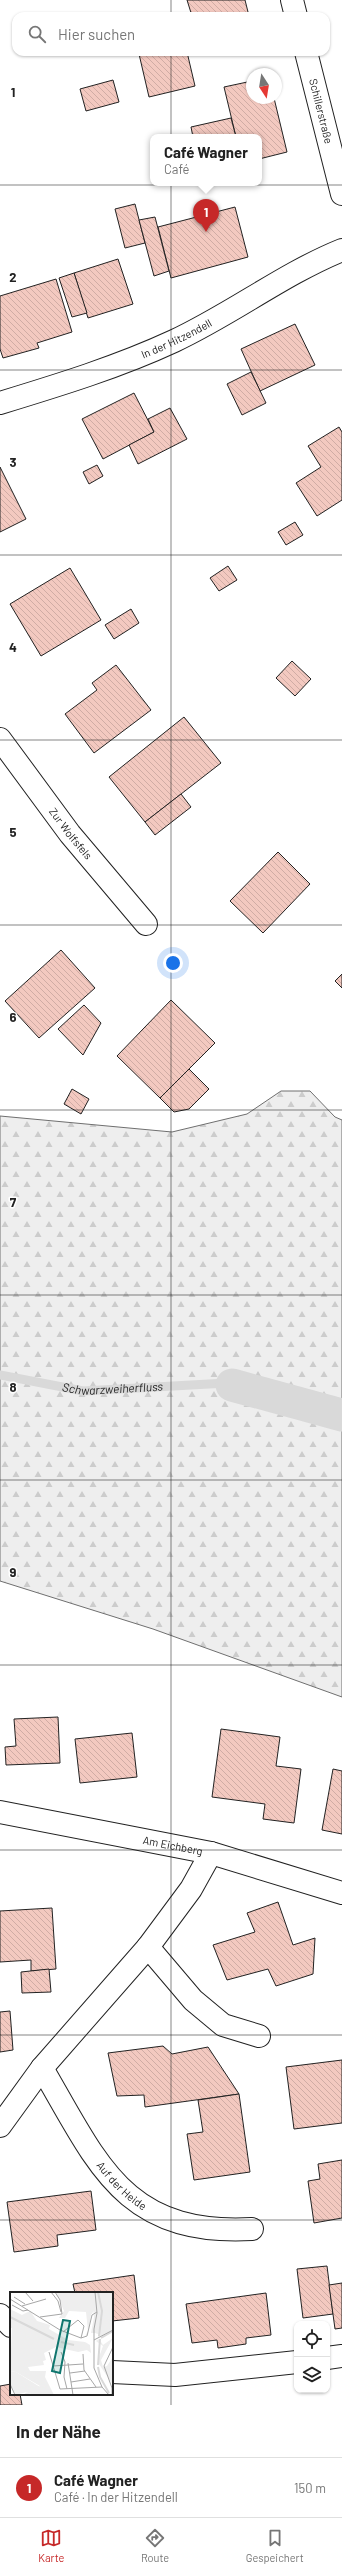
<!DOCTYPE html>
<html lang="de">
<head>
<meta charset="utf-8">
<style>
	:root { --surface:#fff; --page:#f2f2f2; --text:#222; --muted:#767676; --line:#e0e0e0; --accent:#c62828 }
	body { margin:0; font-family:Barlow,sans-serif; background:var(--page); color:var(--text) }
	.controls { position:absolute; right:12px; bottom:12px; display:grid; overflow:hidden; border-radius:8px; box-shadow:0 1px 3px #0004 }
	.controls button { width:36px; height:36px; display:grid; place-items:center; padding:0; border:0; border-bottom:1px solid var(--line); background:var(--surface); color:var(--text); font:20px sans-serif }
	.compass { position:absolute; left:246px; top:68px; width:36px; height:36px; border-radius:50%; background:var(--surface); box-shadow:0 1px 3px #0004; rotate:168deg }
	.you { position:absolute; left:173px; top:963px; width:14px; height:14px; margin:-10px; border:3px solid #fff; border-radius:50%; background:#1a73e8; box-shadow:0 0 0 6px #1a73e833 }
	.badge { display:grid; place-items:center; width:26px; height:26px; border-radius:50%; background:var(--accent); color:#fff; font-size:13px; font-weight:700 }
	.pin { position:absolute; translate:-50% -33px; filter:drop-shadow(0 1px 2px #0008) }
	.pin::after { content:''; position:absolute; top:21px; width:14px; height:12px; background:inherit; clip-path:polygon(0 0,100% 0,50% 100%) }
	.popup { position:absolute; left:150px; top:134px; width:112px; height:52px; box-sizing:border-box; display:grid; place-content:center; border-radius:8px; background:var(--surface); filter:drop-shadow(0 1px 3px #0005); font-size:13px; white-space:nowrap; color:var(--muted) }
	.popup b { font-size:15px; color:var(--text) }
	.popup::after { content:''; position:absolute; left:50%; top:100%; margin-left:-8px; border:8px solid transparent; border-top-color:var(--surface) }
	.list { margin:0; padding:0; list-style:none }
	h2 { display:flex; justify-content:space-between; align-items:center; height:52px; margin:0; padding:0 16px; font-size:17px }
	h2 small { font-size:13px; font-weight:400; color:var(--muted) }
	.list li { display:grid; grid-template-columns:26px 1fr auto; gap:12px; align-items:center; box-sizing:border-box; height:60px; padding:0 16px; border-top:1px solid var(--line) }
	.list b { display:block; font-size:15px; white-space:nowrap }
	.list p { margin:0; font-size:13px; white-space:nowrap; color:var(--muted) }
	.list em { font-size:13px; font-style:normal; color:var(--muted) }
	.icon { flex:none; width:22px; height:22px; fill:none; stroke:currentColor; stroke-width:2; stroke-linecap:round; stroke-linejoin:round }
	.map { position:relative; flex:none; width:342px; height:2405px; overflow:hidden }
	.search { position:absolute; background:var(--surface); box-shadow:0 1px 3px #0004; left:12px; right:12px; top:12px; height:44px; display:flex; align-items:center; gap:10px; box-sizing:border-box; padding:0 14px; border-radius:12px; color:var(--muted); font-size:15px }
	.sheet { height:112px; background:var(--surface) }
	nav { display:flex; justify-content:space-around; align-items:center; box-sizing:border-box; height:56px; border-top:1px solid var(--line); background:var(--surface); font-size:11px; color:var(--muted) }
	nav a { display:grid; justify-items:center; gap:2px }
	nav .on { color:var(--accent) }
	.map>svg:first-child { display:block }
	.forest { fill:url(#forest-firs); stroke:#6f6f6f }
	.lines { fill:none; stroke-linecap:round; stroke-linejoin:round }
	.stream { stroke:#d9d9d9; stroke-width:9 }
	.canal { stroke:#d9d9d9; stroke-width:33 }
	.building { fill:url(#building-back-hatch); stroke:#222 }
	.minor-casing { stroke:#222; stroke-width:24 }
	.minor { stroke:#fff; stroke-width:22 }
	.grid { fill:none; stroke:#222; stroke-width:1; stroke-opacity:0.55 }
	.labels { text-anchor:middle; stroke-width:3; stroke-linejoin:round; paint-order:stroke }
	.street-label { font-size:11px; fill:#222; stroke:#fff }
	.water-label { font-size:12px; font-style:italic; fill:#222; stroke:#fff }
	.inset-river { fill:none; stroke:#d9d9d9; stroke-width:2 }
	.inset-road { fill:none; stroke:#a7a7a7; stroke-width:1 }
	.view { fill:#0f766e; fill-opacity:0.15; stroke:#0f766e; stroke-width:2 }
	.inset-edge { fill:none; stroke:#222; stroke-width:2 }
	.grid-label { font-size:13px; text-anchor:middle; font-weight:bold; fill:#222; stroke:#fff; stroke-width:3; stroke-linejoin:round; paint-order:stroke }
</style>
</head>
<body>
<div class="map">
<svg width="342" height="2405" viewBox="0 0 342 2405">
	<defs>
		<pattern id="forest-firs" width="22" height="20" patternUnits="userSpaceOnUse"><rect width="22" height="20" fill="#eee"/><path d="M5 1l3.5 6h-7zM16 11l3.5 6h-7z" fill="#ccc"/></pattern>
		<pattern id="building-back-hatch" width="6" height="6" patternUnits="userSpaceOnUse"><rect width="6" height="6" fill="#f3c9c0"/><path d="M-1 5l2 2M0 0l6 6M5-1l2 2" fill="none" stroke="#d0aca5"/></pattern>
	</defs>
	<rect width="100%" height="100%" fill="#fff"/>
	<!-- forest -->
	<polygon class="forest" points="281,1091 310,1091 335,1117 342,1120 342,1697 153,1629 0,1581 0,1116 172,1132 247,1114"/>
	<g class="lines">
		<!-- stream -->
		<path class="stream" id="s1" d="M 0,1375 L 83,1391 L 227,1383"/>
		<!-- canal -->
		<polyline class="canal" points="232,1385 342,1415"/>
	</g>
	<!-- building -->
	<g class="building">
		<polygon points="187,0 245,0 249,16 192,16"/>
		<polygon points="134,52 187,52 195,86 149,97 139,54 135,55"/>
		<polygon points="113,80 119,102 86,111 80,89"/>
		<polygon points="252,81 252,98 274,98 287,152 259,159 259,137 236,137 224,87"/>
		<polygon points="231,118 236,137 193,137 191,127"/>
		<polygon points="135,204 145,243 125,248 115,209"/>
		<polygon points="235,207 248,257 171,278 158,227"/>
		<polygon points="155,217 169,271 154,276 139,220"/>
		<polygon points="118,259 133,304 88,318 74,273"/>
		<polygon points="74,273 87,313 72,317 59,278"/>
		<polygon points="56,279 72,332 37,343 39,348 3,358 0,349 0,296"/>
		<polygon points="295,324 315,365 260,391 241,349"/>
		<polygon points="251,372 266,403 242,415 227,384"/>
		<polygon points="134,393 154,432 103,459 82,419"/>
		<polygon points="170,408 187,439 138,464 129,445 154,432 148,419"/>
		<polygon points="339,427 342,432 342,500 317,516 296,483 321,467 308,446"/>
		<polygon points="97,465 103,476 89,484 83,472"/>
		<polygon points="0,467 26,519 0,532"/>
		<polygon points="295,522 303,535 286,545 278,532"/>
		<polygon points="228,566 237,580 219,591 210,578"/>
		<polygon points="70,568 101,620 41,656 10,604"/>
		<polygon points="131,609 139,623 114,639 105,625"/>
		<polygon points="292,661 311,679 295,696 276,678"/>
		<polygon points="116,665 151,710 94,753 65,714 97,690 92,683"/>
		<polygon points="184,717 221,763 145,822 109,777"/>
		<polygon points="181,794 191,807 155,835 145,822"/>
		<polygon points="278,852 310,884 263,933 230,901"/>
		<polygon points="61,950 95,988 39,1038 5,1001"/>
		<polygon points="342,974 342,988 335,981"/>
		<polygon points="171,1000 215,1043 160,1098 117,1056"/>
		<polygon points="84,1005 101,1023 83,1055 58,1029"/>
		<polygon points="189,1069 209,1089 189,1109 174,1112 160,1098"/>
		<polygon points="72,1089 89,1099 81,1114 64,1104"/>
		<polygon points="58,1717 60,1763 6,1765 5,1747 16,1746 14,1719"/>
		<polygon points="221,1729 280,1737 276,1766 301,1769 294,1823 263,1819 265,1804 212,1797"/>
		<polygon points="132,1733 137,1777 80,1783 75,1739"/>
		<polygon points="333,1769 342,1771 342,1834 322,1830"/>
		<polygon points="278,1902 293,1945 315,1938 313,1974 276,1986 268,1969 227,1980 213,1945 255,1932 247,1913"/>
		<polygon points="52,1908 56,1969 31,1971 31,1960 0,1962 0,1911"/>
		<polygon points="49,1969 51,1992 22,1993 21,1972"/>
		<polygon points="10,2011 13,2050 0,2052 0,2012"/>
		<polygon points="163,2046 172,2054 208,2047 239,2094 145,2107 144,2095 117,2096 108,2053"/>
		<polygon points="342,2060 342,2123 294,2129 286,2067"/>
		<polygon points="239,2094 250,2172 194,2180 187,2134 203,2132 198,2100"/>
		<polygon points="342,2160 342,2218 314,2223 308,2181 320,2179 318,2164"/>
		<polygon points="91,2191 96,2230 57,2235 58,2246 14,2252 7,2202"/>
		<polygon points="327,2266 333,2314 303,2318 297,2269"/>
		<polygon points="134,2275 139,2318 112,2321 112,2293 75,2293 73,2284"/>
		<polygon points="342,2283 342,2328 335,2329 329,2285"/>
		<polygon points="266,2293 271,2335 246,2338 246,2344 218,2348 217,2340 192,2343 186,2304"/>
		<polygon points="11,2384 11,2394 20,2394 22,2405 0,2405 0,2386"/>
	</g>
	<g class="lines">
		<defs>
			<g id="minor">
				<polyline points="292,0 296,16"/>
				<path id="s2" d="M 306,52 L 342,194"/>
				<path id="s3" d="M 0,403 C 59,385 118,367 174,341 C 232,314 283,274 342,250"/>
				<path id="s4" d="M 0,739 L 70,834 L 146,924"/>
				<path id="s5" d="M 0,1812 L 211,1853 L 342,1893"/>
				<polyline points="148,1947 193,2000 223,2025 259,2036"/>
				<path id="s6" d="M 42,2068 C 98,2164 124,2236 252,2229"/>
				<polyline points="0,2126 42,2068 148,1947 191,1889 211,1853"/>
				<polyline points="0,2315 11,2326"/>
				<polyline points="327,2358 342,2356"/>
				<polyline points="112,2372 175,2375 297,2362"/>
			</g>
		</defs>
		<!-- minor casing -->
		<use href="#minor" class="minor-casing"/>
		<!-- minor -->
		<use href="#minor" class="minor"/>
	</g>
	<!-- grid -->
	<path class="grid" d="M 171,0 L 171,16M 171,52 L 171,2405M 0,185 L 342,185M 0,370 L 342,370M 0,555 L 342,555M 0,740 L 342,740M 0,925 L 342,925M 0,1110 L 342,1110M 0,1295 L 342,1295M 0,1480 L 342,1480M 0,1665 L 342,1665M 0,1850 L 342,1850M 0,2035 L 342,2035M 0,2220 L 342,2220"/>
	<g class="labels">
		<!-- street labels -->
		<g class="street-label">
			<text dy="4" stroke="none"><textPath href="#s2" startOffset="61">Schillerstraße</textPath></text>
			<text dy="4" stroke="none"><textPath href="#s3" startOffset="188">In der Hitzendell</textPath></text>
			<text dy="4" stroke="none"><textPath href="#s4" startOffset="118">Zur Wolfsfels</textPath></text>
			<text dy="4" stroke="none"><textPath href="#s5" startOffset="176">Am Eichberg</textPath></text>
			<text dy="4" stroke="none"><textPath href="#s6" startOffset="143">Auf der Heide</textPath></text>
		</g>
		<!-- water labels -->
		<g class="water-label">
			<text dy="4" stroke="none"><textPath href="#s1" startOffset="114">Schwarzweiherfluss</textPath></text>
		</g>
	</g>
	<!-- overview -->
	<g transform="translate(10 2292)">
		<rect width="103" height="103" fill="#fff"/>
		<path d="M 0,79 L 6,80 L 30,95 L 20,102 L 17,100 L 5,103 L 0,92 Z" fill="#eee"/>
		<path d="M 46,0 L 84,0 L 85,17 L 81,23 L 78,42 L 75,44 L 78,39 L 76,20 L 59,19 L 55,26 L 49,26 L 46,30 L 54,19 ZM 86,0 L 103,0 L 103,38 L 88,46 L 88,42 L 85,41 ZM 0,17 L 12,23 L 20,19 L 27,29 L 40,33 L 39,37 L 58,48 L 75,50 L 80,53 L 81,61 L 77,58 L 68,60 L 46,55 L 34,61 L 36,68 L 33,69 L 34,73 L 18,75 L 20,79 L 36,79 L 35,85 L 44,103 L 13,103 L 17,100 L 20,102 L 30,94 L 6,80 L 0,79 L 2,36 L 0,36 ZM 103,46 L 91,68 L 93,75 L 97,74 L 103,65 L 103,93 L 89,72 L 89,65 L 93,54 L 86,49 L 89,47 L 93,53 Z" fill="#eee"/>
		<path d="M 81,0 L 88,0 L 92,17 L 89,41 L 81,41 L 84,25 Z" fill="#eee"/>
		<path class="inset-river" d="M 88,0 L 92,19 L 89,44M 0,25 L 44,47M 91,46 L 103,39M 51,50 L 64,53M 88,73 L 90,47M 88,75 L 90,85 L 99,101"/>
		<path class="inset-road" d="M 15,0 L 23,9M 41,0 L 48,9 L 51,20M 85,0 L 87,21 L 84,37 L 84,76 L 92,95 L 99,103M 4,5 L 15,12M 0,7 L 50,38 L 71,46 L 77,44 L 82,23 L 87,20M 2,13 L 13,19 L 18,18M 12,14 L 36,7M 30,25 L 52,22 L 50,8 L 45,0M 53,40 L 68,28 L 74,34 L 71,46M 84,48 L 103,38M 39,60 L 50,97M 51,60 L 55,70 L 54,85 L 57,97M 73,62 L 74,78 L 86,95M 58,71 L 63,103M 43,74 L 73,72M 60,81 L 75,79M 61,90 L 80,87M 0,92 L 5,103M 50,97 L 92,95M 102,103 L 102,96 L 94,74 L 103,55"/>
		<path class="view" d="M 53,28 L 60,29 L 50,81 L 42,79 Z"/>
		<rect width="103" height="103" class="inset-edge"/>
	</g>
	<g class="grid-label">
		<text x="13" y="97">1</text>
		<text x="13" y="282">2</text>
		<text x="13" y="467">3</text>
		<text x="13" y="652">4</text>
		<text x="13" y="837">5</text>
		<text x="13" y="1022">6</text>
		<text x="13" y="1207">7</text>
		<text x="13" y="1392">8</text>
		<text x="13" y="1577">9</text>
	</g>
</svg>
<div class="controls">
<button><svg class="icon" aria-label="locate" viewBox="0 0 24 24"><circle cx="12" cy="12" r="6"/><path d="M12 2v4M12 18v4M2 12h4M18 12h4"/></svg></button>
<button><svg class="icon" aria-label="layers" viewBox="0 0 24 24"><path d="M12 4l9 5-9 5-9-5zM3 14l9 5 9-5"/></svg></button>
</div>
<svg class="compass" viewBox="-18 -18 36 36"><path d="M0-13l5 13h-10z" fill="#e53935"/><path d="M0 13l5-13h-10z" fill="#767676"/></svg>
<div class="you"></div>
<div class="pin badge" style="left:206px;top:232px">1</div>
<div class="popup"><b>Café Wagner</b>Café</div>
<div class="search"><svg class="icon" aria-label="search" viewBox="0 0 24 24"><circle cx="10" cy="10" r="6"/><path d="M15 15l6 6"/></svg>Hier suchen</div>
</div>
<section class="sheet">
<h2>In der Nähe<small></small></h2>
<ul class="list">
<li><span class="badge">1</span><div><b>Café Wagner</b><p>Café · In der Hitzendell</p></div><em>150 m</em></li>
</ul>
</section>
<nav>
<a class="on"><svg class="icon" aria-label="map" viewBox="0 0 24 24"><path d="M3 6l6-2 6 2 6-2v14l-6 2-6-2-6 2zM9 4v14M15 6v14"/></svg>Karte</a>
<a><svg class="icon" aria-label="directions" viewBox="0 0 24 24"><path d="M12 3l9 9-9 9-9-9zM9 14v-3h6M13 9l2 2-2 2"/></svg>Route</a>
<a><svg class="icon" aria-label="saved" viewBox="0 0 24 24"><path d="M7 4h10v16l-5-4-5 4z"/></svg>Gespeichert</a>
</nav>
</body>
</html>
